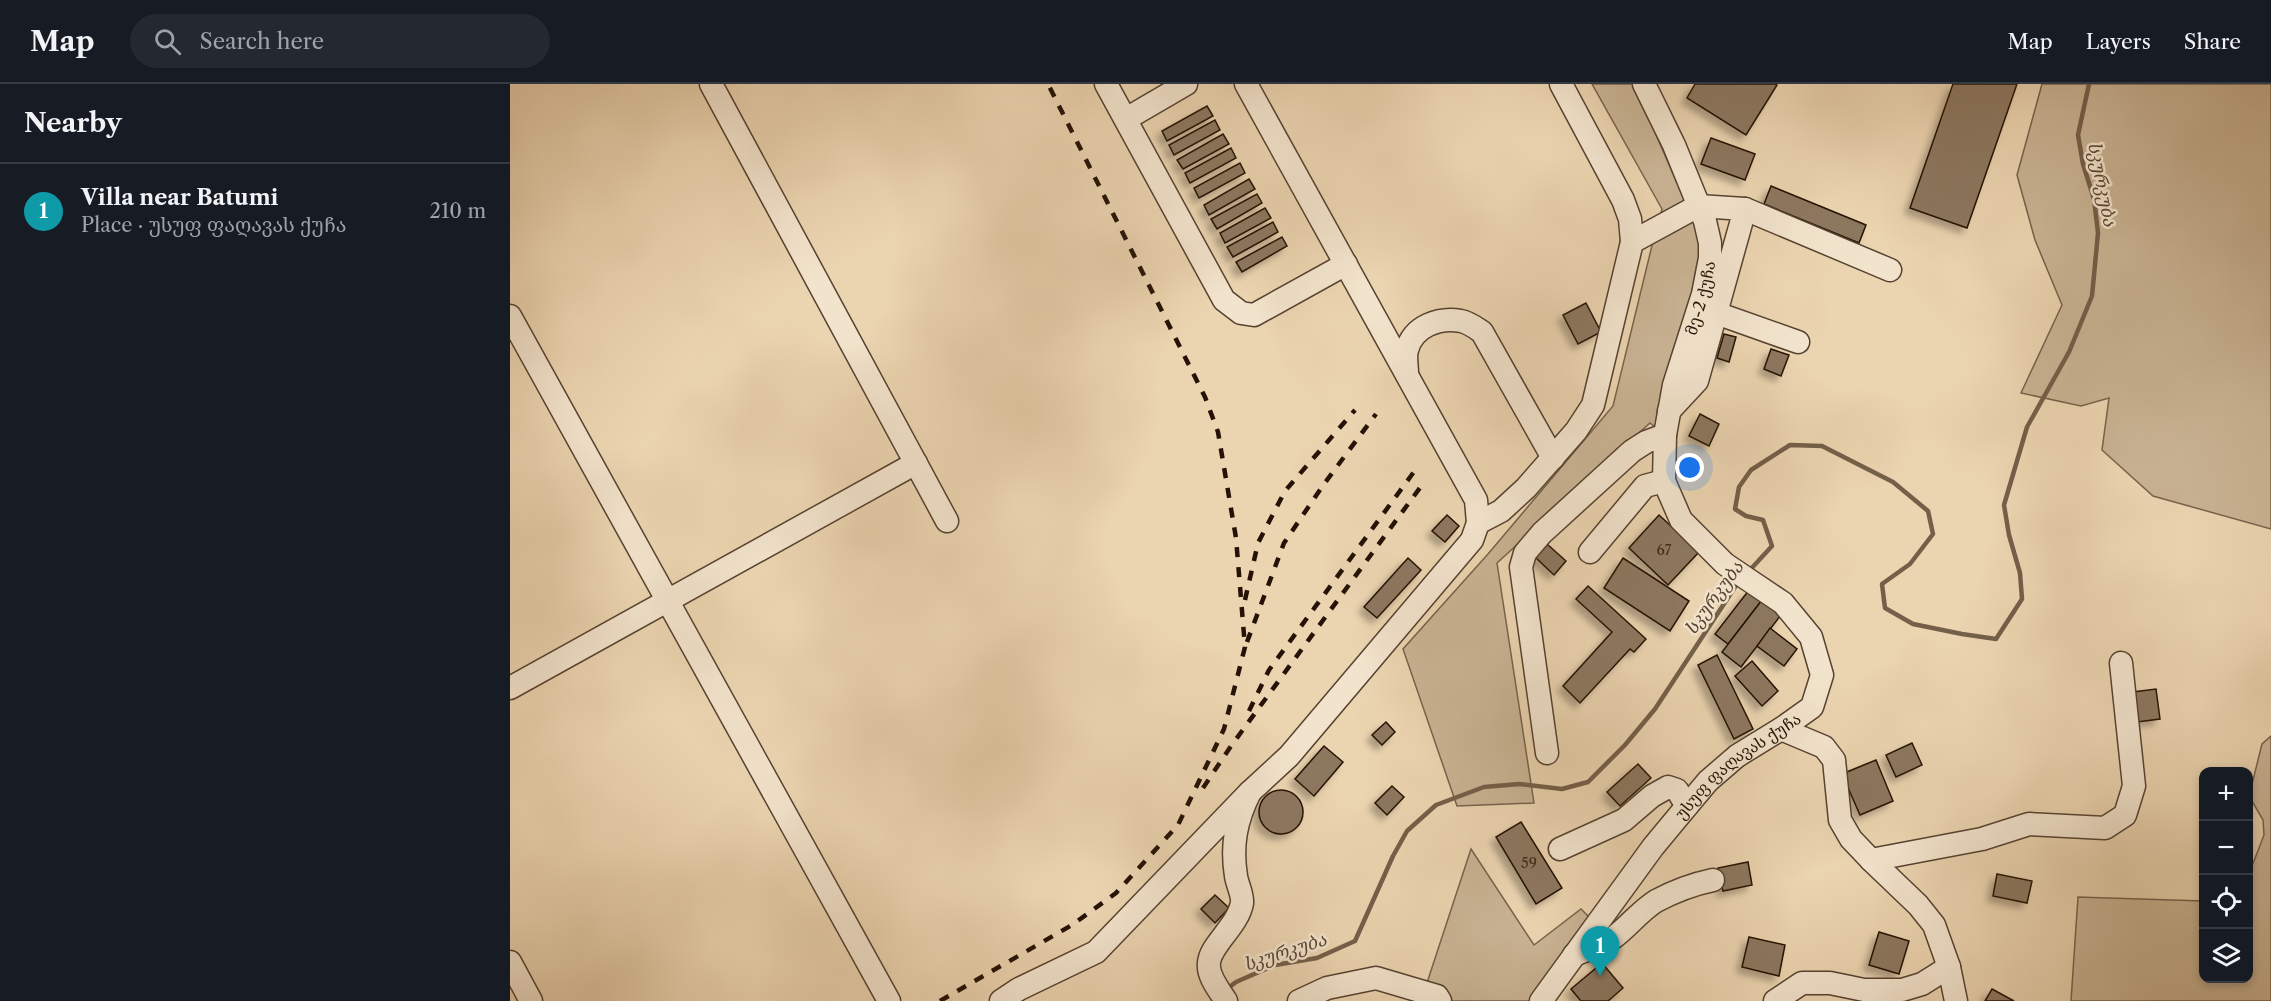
<!DOCTYPE html>
<html lang="en">
<head>
<meta charset="utf-8">
<style>
	:root { --surface:#171b24; --page:#242831; --text:#f1f3f6; --muted:#9ea1a6; --line:#363941; --accent:#1a73e8 }
	body { margin:0; font-family:"Libre Caslon Text","Noto Serif Georgian",serif; background:var(--page); color:var(--text) }
	.controls { position:absolute; right:18px; bottom:18px; display:grid; overflow:hidden; border-radius:12px; box-shadow:0 3px 9px #0003 }
	.controls button { width:54px; height:54px; display:grid; place-items:center; padding:0; border:0; border-bottom:2px solid var(--line); background:var(--surface); color:var(--text); font:30px sans-serif }
	.you { position:absolute; left:1180px; top:384px; width:21px; height:21px; margin:-15px; border:4px solid #fff; border-radius:50%; background:#1a73e8; box-shadow:0 0 0 9px #1a73e833 }
	.badge { display:grid; place-items:center; width:39px; height:39px; border-radius:50%; background:var(--accent); color:#fff; font-size:20px; font-weight:700 }
	.pin { position:absolute; translate:-50% -50px; filter:drop-shadow(0 2px 3px #0008) }
	.pin::after { content:''; position:absolute; top:32px; width:21px; height:18px; background:inherit; clip-path:polygon(0 0,100% 0,50% 100%) }
	.list { margin:0; padding:0; list-style:none }
	h2 { display:flex; justify-content:space-between; align-items:center; height:78px; margin:0; padding:0 24px; font-size:26px }
	h2 small { font-size:20px; font-weight:400; color:var(--muted) }
	.list li { display:grid; grid-template-columns:39px 1fr auto; gap:18px; align-items:center; box-sizing:border-box; height:96px; padding:0 24px; border-top:2px solid var(--line) }
	.list b { display:block; font-size:22px; white-space:nowrap }
	.list p { margin:0; font-size:20px; white-space:nowrap; color:var(--muted) }
	.list em { font-size:20px; font-style:normal; color:var(--muted) }
	.icon { flex:none; width:33px; height:33px; fill:none; stroke:currentColor; stroke-width:2; stroke-linecap:round; stroke-linejoin:round }
	.map { position:relative; flex:none; width:1761px; height:917px; overflow:hidden }
	header { display:flex; align-items:center; gap:36px; box-sizing:border-box; height:84px; padding:0 30px; background:var(--surface); border-bottom:2px solid var(--line) }
	header strong { font-size:28px }
	nav { display:flex; gap:33px; margin-inline-start:auto; font-size:21px }
	.search { width:420px; height:54px; background:var(--page); display:flex; align-items:center; gap:15px; box-sizing:border-box; padding:0 21px; border-radius:33px; color:var(--muted); font-size:22px }
	main { display:flex }
	aside { flex:1; background:var(--surface) }
	.map>svg:first-child { display:block }
	.green { fill:#c9b393; stroke:#77624c; stroke-width:1.5 }
	.lines { fill:none; stroke-linecap:round; stroke-linejoin:round }
	.stream { stroke:#745f49; stroke-width:4.5 }
	.building { fill:#8c775e; stroke:#251206; stroke-width:1.5; filter:url(#shadow) }
	.minor-casing { stroke:#564230; stroke-width:25 }
	.minor { stroke:#f2e3cc; stroke-width:22 }
	.rail { stroke:#251206; stroke-width:4.5; stroke-dasharray:10 10; stroke-linecap:butt }
	.labels { text-anchor:middle; stroke-width:5; stroke-linejoin:round; paint-order:stroke }
	.number-label { font-size:14px; fill:#3f2b1c }
	.street-label { font-size:16px; fill:#251206; stroke:#f2e3cc }
	.water-label { font-size:18px; font-style:italic; fill:#594533; stroke:#f2e3cc }
</style>
</head>
<body>
<header>
<strong>Map</strong>
<div class="search"><svg class="icon" aria-label="search" viewBox="0 0 24 24"><circle cx="10" cy="10" r="6"/><path d="M15 15l6 6"/></svg>Search here</div>
<nav><a>Map</a><a>Layers</a><a>Share</a></nav>
</header>
<main>
<aside>
<h2>Nearby<small></small></h2>
<ul class="list">
<li><span class="badge" style="background:#0f9aa8">1</span><div><b>Villa near Batumi</b><p>Place · უსუფ ფაღავას ქუჩა</p></div><em>210 m</em></li>
</ul>
</aside>
<div class="map">
<svg width="1761" height="917" viewBox="0 0 1761 917">
	<defs>
		<filter id="shadow"><feDropShadow dx="-5.5" dy="5.5" stdDeviation="3" flood-color="#0004"/></filter>
	</defs>
	<rect width="100%" height="100%" fill="#ebd4b0"/>
	<filter id="stains"><feTurbulence type="fractalNoise" baseFrequency=".00333" numOctaves="4"/><feColorMatrix values="0 0 0 0 .2 0 0 0 0 .09 0 0 0 0 .02 0 0 0 .5 -.17"/></filter>
	<radialGradient id="worn" r=".72"><stop offset=".6" stop-color="#630" stop-opacity="0"/><stop offset="1" stop-color="#630" stop-opacity=".3"/></radialGradient>
	<!-- green -->
	<g class="green">
		<polygon points="1082,0 1124,0 1177,122 1149,136 1152,125"/>
		<polygon points="1532,0 1761,0 1761,445 1643,412 1592,366 1599,314 1571,322 1511,309 1552,221 1525,156 1507,91"/>
		<polygon points="1188,122 1200,159 1155,351 1140,339 987,479 1024,719 947,722 893,565 978,470 1103,322 1146,145"/>
		<polygon points="1761,652 1761,917 1561,917 1568,813 1693,817 1694,894 1738,894 1739,790 1754,751 1753,736 1739,712 1752,660"/>
		<polygon points="961,765 1024,861 1071,825 1087,841 1031,917 911,917"/>
	</g>
	<g class="lines">
		<!-- stream -->
		<g class="stream">
			<polyline points="1239,487 1262,462 1253,436 1236,432 1225,425 1229,403 1241,386 1280,361 1312,362 1383,398 1418,427 1423,450 1400,480 1372,500 1375,524 1403,540 1452,550 1486,555 1512,515 1510,489 1499,451 1494,421 1517,343 1559,268 1582,212 1588,149 1584,115 1573,80 1568,51 1579,0"/>
			<polyline points="717,905 726,898 765,881 807,874 845,857 883,772 897,747 926,721 974,703 1009,700 1052,705 1078,698 1115,661 1145,625 1229,497"/>
		</g>
	</g>
	<!-- building -->
	<g class="building">
		<polygon points="1185,0 1265,0 1267,1 1236,51 1177,14"/>
		<polygon points="1443,0 1507,0 1457,144 1400,124"/>
		<polygon points="697,22 703,32 657,57 652,47"/>
		<polygon points="705,36 710,46 664,71 659,61"/>
		<polygon points="713,50 719,60 673,85 667,76"/>
		<polygon points="1201,54 1245,70 1235,96 1191,80"/>
		<polygon points="721,64 726,74 680,99 675,89"/>
		<polygon points="730,79 735,89 689,114 684,104"/>
		<polygon points="739,95 745,105 699,131 694,121"/>
		<polygon points="1261,102 1356,141 1349,159 1254,120"/>
		<polygon points="747,110 752,119 707,145 701,135"/>
		<polygon points="755,124 761,134 715,159 710,149"/>
		<polygon points="763,138 768,148 723,173 717,163"/>
		<polygon points="772,153 777,162 732,188 726,178"/>
		<polygon points="1076,219 1091,248 1068,260 1053,231"/>
		<polygon points="1214,250 1226,253 1219,278 1207,274"/>
		<polygon points="1261,265 1279,271 1271,292 1254,285"/>
		<polygon points="1190,330 1209,340 1199,362 1179,352"/>
		<polygon points="937,431 949,442 935,458 922,447"/>
		<polygon points="1149,431 1189,468 1158,501 1119,464"/>
		<polygon points="1037,460 1056,477 1044,491 1025,473"/>
		<polygon points="898,474 911,486 867,534 854,523"/>
		<polygon points="1113,474 1179,517 1160,547 1094,504"/>
		<polygon points="1078,502 1136,555 1124,568 1120,565 1070,619 1053,602 1102,548 1066,515"/>
		<polygon points="1239,506 1252,516 1218,560 1205,550"/>
		<polygon points="1252,516 1271,531 1231,583 1212,568"/>
		<polygon points="1260,544 1287,565 1274,582 1247,562"/>
		<polygon points="1207,571 1243,645 1224,655 1188,581"/>
		<polygon points="1242,577 1268,607 1252,622 1225,592"/>
		<polygon points="1646,605 1650,635 1627,638 1623,608"/>
		<polygon points="876,638 885,648 872,661 862,651"/>
		<polygon points="1402,659 1412,681 1386,693 1376,671"/>
		<polygon points="814,662 833,678 804,712 785,695"/>
		<polygon points="1366,676 1383,717 1350,731 1332,690"/>
		<polygon points="1128,680 1141,694 1110,722 1097,708"/>
		<polygon points="882,702 894,713 877,731 865,719"/>
		<circle cx="771" cy="728" r="22"/>
		<polygon points="1011,738 1052,804 1026,820 986,753"/>
		<polygon points="1238,778 1242,801 1213,807 1208,784"/>
		<polygon points="1487,790 1522,797 1517,819 1483,812"/>
		<polygon points="705,811 719,824 705,839 691,825"/>
		<polygon points="1369,848 1399,857 1389,890 1359,881"/>
		<polygon points="1239,853 1275,861 1269,892 1232,883"/>
		<polygon points="1092,879 1113,904 1098,917 1071,917 1061,905"/>
		<polygon points="1482,905 1504,917 1475,917"/>
	</g>
	<g class="lines">
		<defs>
			<g id="minor">
				<polyline points="201,0 437,437"/>
				<polyline points="596,0 714,216 731,229 744,231 836,180"/>
				<polyline points="736,0 966,416 968,439 962,456 779,672 740,708"/>
				<polyline points="1051,0 1113,116 1120,135 1122,158"/>
				<polyline points="616,35 676,0"/>
				<polyline points="1235,125 1380,186"/>
				<polyline points="1199,219 1206,229 1288,258"/>
				<polyline points="0,232 379,917"/>
				<path d="M 897,290 C 897,282 895,273 897,266 C 903,242 929,233 951,237 C 958,238 966,244 972,248 L 1043,374"/>
				<polyline points="968,439 991,427 1016,404 1066,347 1083,321 1122,158 1188,122 1235,125 1187,297 1159,327"/>
				<polyline points="1080,468 1135,402 1154,397"/>
				<polyline points="0,604 406,379"/>
				<polyline points="1271,645 1314,663 1324,676 1330,736 1341,755 1361,776 1408,821 1424,841 1439,883"/>
				<polyline points="1037,669 1011,483 1015,469 1032,449 1122,367 1136,358 1155,351"/>
				<polyline points="1050,765 1114,736 1142,712 1158,703 1167,706 1177,722"/>
				<polyline points="1361,776 1472,755 1519,740 1595,744 1615,731 1624,702 1611,579"/>
				<path d="M 1064,871 C 1077,866 1091,861 1103,854 C 1118,843 1130,827 1146,817 C 1163,808 1184,800 1203,796"/>
				<polyline points="0,878 21,917"/>
				<path d="M 491,917 L 509,905 L 586,868 L 740,708 C 726,736 721,761 726,792 C 727,800 733,811 732,819 C 728,842 700,861 699,879 C 697,892 710,907 716,917"/>
				<polyline points="789,917 817,904 866,894 927,912 930,917"/>
				<path id="s1" d="M 1031,917 L 1143,763 L 1177,722 L 1198,697 L 1227,672 L 1271,645 L 1302,623 L 1312,591 L 1301,553 L 1273,519 L 1215,480 L 1171,436 L 1154,397 L 1155,351 L 1164,301 L 1193,210 L 1200,174 L 1200,159 L 1195,137 L 1164,61 L 1134,0"/>
				<polyline points="1265,917 1292,899 1320,899 1354,906 1392,906 1412,900 1439,883 1446,917"/>
			</g>
		</defs>
		<!-- minor casing -->
		<use href="#minor" class="minor-casing"/>
		<!-- minor -->
		<use href="#minor" class="minor"/>
		<!-- rail -->
		<g class="rail">
			<polyline points="735,516 748,459 775,407 845,326"/>
			<polyline points="737,558 774,459 814,400 866,330"/>
			<polyline points="739,627 759,586 906,385"/>
			<polyline points="693,704 721,662 912,401"/>
			<polyline points="430,917 562,841 606,809 668,741 714,645 735,563 726,454 708,348 695,313 538,0"/>
		</g>
	</g>
	<g class="labels">
		<!-- number labels -->
		<g class="number-label">
			<text x="1154" y="471">67</text>
			<text x="1019" y="784">59</text>
		</g>
		<!-- street labels -->
		<g class="street-label">
			<text dy="6" stroke="none"><textPath href="#s1" startOffset="884">მე-2 ქუჩა</textPath></text>
			<text dy="6" stroke="none"><textPath href="#s1" startOffset="309">უსუფ ფაღავას ქუჩა</textPath></text>
		</g>
		<!-- water labels -->
		<g class="water-label">
			<text transform="translate(1592 100) rotate(79)" y="6">სკურკუბა</text>
			<text transform="translate(1204 514) rotate(-54)" y="6">სკურკუბა</text>
			<text transform="translate(775 868) rotate(-18)" y="6">სკურკუბა</text>
		</g>
	</g>
	<rect width="100%" height="100%" filter="url(#stains)"/>
	<rect width="100%" height="100%" fill="url(#worn)"/>
</svg>
<div class="controls">
<button>+</button>
<button>−</button>
<button><svg class="icon" aria-label="locate" viewBox="0 0 24 24"><circle cx="12" cy="12" r="6"/><path d="M12 2v4M12 18v4M2 12h4M18 12h4"/></svg></button>
<button><svg class="icon" aria-label="layers" viewBox="0 0 24 24"><path d="M12 4l9 5-9 5-9-5zM3 14l9 5 9-5"/></svg></button>
</div>
<div class="you"></div>
<div class="pin badge" style="left:1090px;top:892px;background:#0f9aa8">1</div>
</div>
</main>
</body>
</html>
